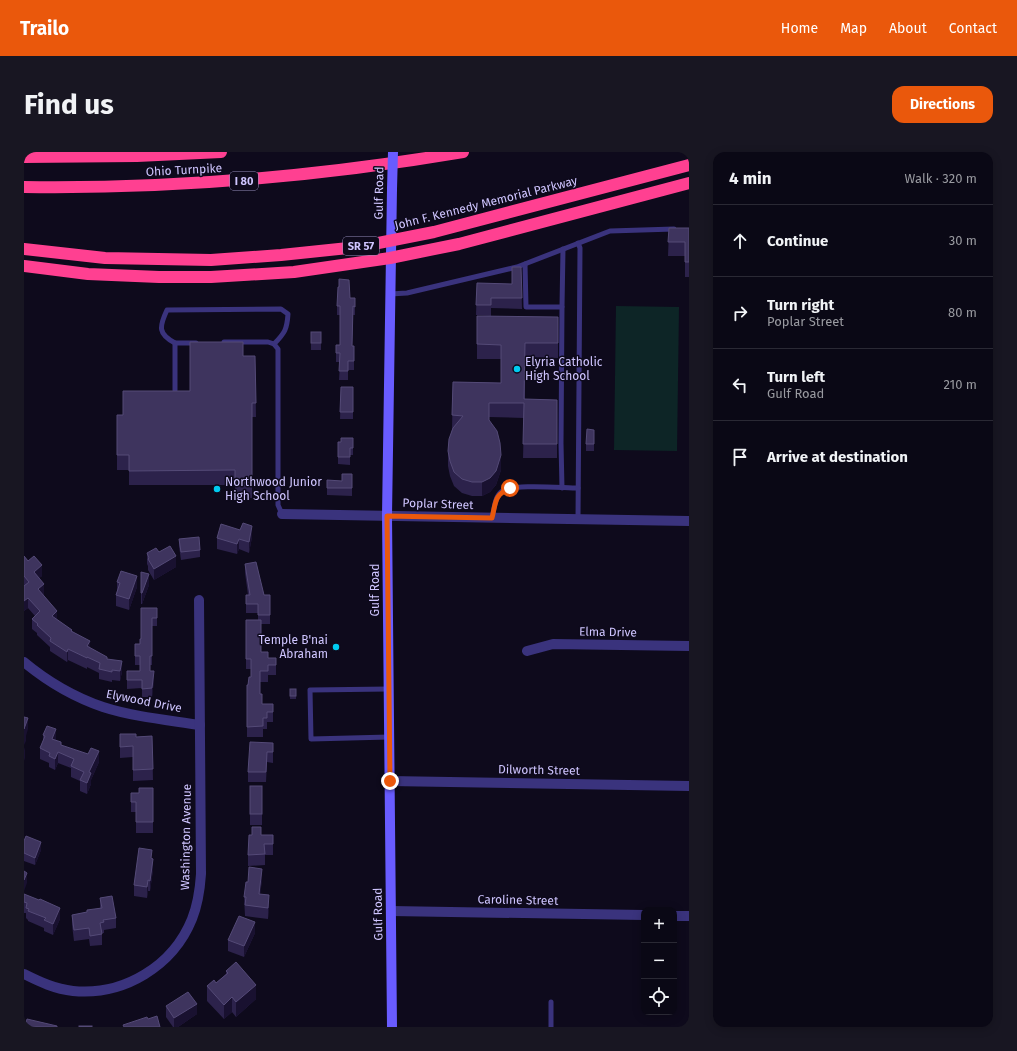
<!DOCTYPE html>
<html lang="en">
<head>
<meta charset="utf-8">
<style>
	:root { --surface:#0a0815; --page:#181622; --text:#f1f3f6; --muted:#999aa0; --line:#2a2934; --accent:#ea580c }
	body { margin:0; font-family:"Fira Sans",sans-serif; background:var(--page); color:var(--text) }
	.controls { position:absolute; right:12px; bottom:12px; display:grid; overflow:hidden; border-radius:8px; box-shadow:0 2px 10px #0003 }
	.controls button { width:36px; height:36px; display:grid; place-items:center; padding:0; border:0; border-bottom:1px solid var(--line); background:var(--surface); color:var(--text); font:20px sans-serif }
	.stop { position:absolute; width:12px; height:12px; margin:-9px; border:3px solid #ea580c; border-radius:50%; background:#fff }
	.stop.end { background:#ea580c; border-color:#fff; box-shadow:0 1px 4px #0008 }
	.list { margin:0; padding:0; list-style:none }
	h2 { display:flex; justify-content:space-between; align-items:center; height:52px; margin:0; padding:0 16px; font-size:17px }
	h2 small { font-size:13px; font-weight:400; color:var(--muted) }
	.list li { display:grid; grid-template-columns:26px 1fr auto; gap:12px; align-items:center; box-sizing:border-box; height:72px; padding:0 16px; border-top:1px solid var(--line) }
	.list b { display:block; font-size:15px; white-space:nowrap }
	.list p { margin:0; font-size:13px; white-space:nowrap; color:var(--muted) }
	.list em { font-size:13px; font-style:normal; color:var(--muted) }
	.icon { flex:none; width:22px; height:22px; fill:none; stroke:currentColor; stroke-width:2; stroke-linecap:round; stroke-linejoin:round }
	.map { position:relative; flex:none; width:665px; height:875px; overflow:hidden; border-radius:12px }
	header { display:flex; align-items:center; gap:24px; box-sizing:border-box; height:56px; padding:0 20px; background:var(--accent); color:#fff }
	header strong { font-size:19px }
	nav { display:flex; gap:22px; margin-inline-start:auto; font-size:14px }
	.intro { display:flex; align-items:center; justify-content:space-between; box-sizing:border-box; height:96px; padding:0 24px }
	h1 { margin:0; font-size:28px }
	.button { padding:10px 18px; border-radius:12px; background:var(--accent); color:#fff; font-size:14px; font-weight:700 }
	main { display:flex; gap:24px; padding:0 24px }
	aside { flex:1; background:var(--surface); border-radius:12px; box-shadow:0 2px 10px #0003 }
	.map>svg:first-child { display:block }
	.green { fill:#0d2526 }
	.lines { fill:none; stroke-linecap:round; stroke-linejoin:round }
	.lane { stroke:#3a337d; stroke-width:5 }
	.street { stroke:#3a337d; stroke-width:10 }
	.secondary { stroke:#695cff; stroke-width:10 }
	.highway { stroke:#ff4091; stroke-width:12 }
	.secondary-bridge { stroke:#695cff; stroke-width:10 }
	.wall { fill:#2c224b }
	.shaded-wall { fill:#191130 }
	.building { fill:#3e345e; stroke:#544a77 }
	.route { stroke:#ea580c; stroke-width:5 }
	.poi-dot { fill:#00cbf0; stroke:#0e0a1c; stroke-width:1.5 }
	.labels { text-anchor:middle; stroke-width:3; stroke-linejoin:round; paint-order:stroke }
	.shield { fill:#0e0a1c; stroke:#958dbb; stroke-width:1 }
	.shield-label { font-size:11px; font-weight:bold; fill:#cfc5ff }
	.street-label { font-size:12px; fill:#cfc5ff; stroke:#0e0a1c }
	.poi-label { font-size:12px; fill:#cfc5ff; stroke:#0e0a1c; text-anchor:start }
</style>
</head>
<body>
<header>
<strong>Trailo</strong>
<nav><a>Home</a><a>Map</a><a>About</a><a>Contact</a></nav>
</header>
<div class="intro"><h1>Find us</h1><a class="button">Directions</a></div>
<main>
<div class="map">
<svg width="665" height="875" viewBox="0 0 665 875">
	<rect width="100%" height="100%" fill="#0e0a1c"/>
	<!-- green -->
	<polygon class="green" points="592,154 655,155 653,299 590,298"/>
	<g class="lines">
		<!-- lane -->
		<g class="lane">
			<polyline points="501,112 502,155 538,155 539,97"/>
			<polyline points="366,142 383,141 493,115 586,79 650,77"/>
			<polyline points="538,155 537,291 538,336"/>
			<polyline points="200,190 244,190 250,192 254,197 254,353 258,362"/>
			<path d="M 151,191 C 134,182 135,175 143,158 L 257,157 L 264,162 C 263,177 261,181 250,192"/>
			<polyline points="151,238 151,191 172,191"/>
			<path d="M 468,367 C 470,359 470,346 477,340 C 488,331 538,336 554,336"/>
			<polyline points="554,367 556,96 554,91"/>
			<polyline points="365,537 286,538 287,587 365,585"/>
			<polyline points="527,875 527,850"/>
		</g>
		<!-- street -->
		<g class="street">
			<polyline points="258,362 665,369"/>
			<polyline points="503,499 529,492 665,494"/>
			<path d="M 0,510 C 24,530 50,545 79,555 C 110,565 144,568 176,573"/>
			<polyline points="365,629 665,634"/>
			<polyline points="367,759 620,763"/>
			<polyline points="650,764 665,764"/>
			<path d="M 0,822 C 16,830 31,837 49,839 C 100,844 149,814 168,767 C 174,752 176,737 177,722 L 175,448"/>
		</g>
		<!-- secondary -->
		<polyline class="secondary" points="368,875 363,364 368,37"/>
		<!-- highway -->
		<g class="highway">
			<polyline points="0,5 113,4 197,0"/>
			<path d="M 0,35 C 149,37 292,25 439,0"/>
			<polyline points="0,97 81,106 187,108 257,103 334,95 410,80 665,13"/>
			<polyline points="0,114 64,122 135,125 187,125 270,120 366,106 435,92 665,31"/>
		</g>
		<!-- secondary-bridge -->
		<polyline class="secondary-bridge" points="368,37 369,0"/>
	</g>
	<!-- wall -->
	<g class="wall">
		<polygon points="645,76 665,76 665,125 661,125 661,104 644,104"/>
		<polygon points="497,115 498,157 467,156 467,164 452,163 453,131 488,132"/>
		<polygon points="326,146 331,146 331,163 329,163 328,194 330,194 330,218 324,218 324,228 315,228 316,210 312,210 312,193 316,193 316,163 313,163 313,154"/>
		<polygon points="453,164 534,165 534,206 501,205 501,247 533,248 533,306 499,306 500,266 465,265 465,268 477,318 472,333 466,340 458,344 448,344 438,341 430,334 426,324 424,314 424,299 428,277 429,230 477,231 477,207 453,207"/>
		<rect x="287" y="180" width="10" height="18"/>
		<polygon points="219,204 231,204 232,265 228,265 228,346 211,346 211,333 105,333 105,318 93,318 93,263 99,263 166,239"/>
		<polygon points="317,235 329,235 329,267 316,267"/>
		<polygon points="570,278 570,299 562,299 562,292"/>
		<polygon points="329,286 329,303 326,303 326,313 314,312 314,290 317,290"/>
		<polygon points="328,322 328,344 303,343 303,328 318,329"/>
		<polygon points="228,385 225,401 215,397 213,402 193,397 193,386"/>
		<polygon points="155,387 176,398 176,405 157,408 155,394"/>
		<polygon points="135,400 152,415 130,428 124,418 124,414 123,412 123,401"/>
		<polygon points="0,404 18,424 15,426 20,442 19,443 33,468 48,479 66,496 83,507 98,520 96,529 88,528 88,530 75,527 75,521 63,515 63,517 44,508 43,510 26,499 26,495 13,483 13,481 8,477 8,467 11,464 4,456 0,459"/>
		<polygon points="221,412 240,443 246,443 246,472 237,472 237,500 244,506 252,506 252,523 244,523 244,530 236,530 236,542 238,552 249,552 249,570 243,570 243,577 239,577 239,585 223,585 223,533 224,533 227,525 227,517 222,517 222,468 234,468 234,461 222,461 222,443 224,443 221,421"/>
		<polygon points="117,420 125,433 118,452 117,452"/>
		<polygon points="93,430 113,435 105,458 92,454 92,443 93,439"/>
		<polygon points="133,456 133,474 128,474 128,513 126,513 126,519 130,528 128,545 118,545 118,536 103,537 103,519 116,519 116,513 111,513 111,492 116,492 117,487"/>
		<rect x="266" y="537" width="6" height="10"/>
		<polygon points="96,582 112,585 128,584 129,628 109,629 109,605 96,606"/>
		<polygon points="19,583 32,588 37,593 75,610 67,628 67,632 63,642 56,639 56,629 47,625 47,616 34,611 31,618 25,615 25,611 16,607 16,596 19,590"/>
		<polygon points="249,591 249,611 243,610 242,630 224,630 224,620"/>
		<rect x="226" y="634" width="12" height="39"/>
		<polygon points="129,636 129,681 112,681 112,660 107,660 107,641 115,641"/>
		<polygon points="237,683 249,683 249,703 241,703 241,713 224,714 224,703"/>
		<polygon points="0,689 17,698 11,713 0,709"/>
		<polygon points="128,707 129,718 126,739 124,739 123,746 110,744 110,733"/>
		<polygon points="238,728 236,742 245,754 244,767 221,764 220,745"/>
		<polygon points="0,742 36,767 29,783 20,779 20,776 4,769 4,768 2,766 2,761 0,761"/>
		<polygon points="76,746 92,766 92,776 80,778 80,781 78,781 78,793 66,794 65,787 50,789 48,773 48,763 63,760 76,756"/>
		<polygon points="231,781 220,805 204,799 204,788"/>
		<polygon points="202,819 232,847 212,865 208,860 200,867 183,849 183,834 192,831 202,822"/>
		<polygon points="142,854 173,862 154,875 149,875 142,865"/>
	</g>
	<!-- shaded-wall -->
	<g class="shaded-wall">
		<polygon points="477,303 477,318 472,333 466,340 458,344 458,330"/>
		<polygon points="228,374 228,385 225,401 225,390"/>
		<polygon points="215,387 215,397 213,402 213,392"/>
		<polygon points="152,404 152,415 130,428 130,417"/>
		<polygon points="18,413 18,424 10,430 10,420"/>
		<polygon points="125,422 125,433 118,452 118,441"/>
		<polygon points="113,424 113,435 105,458 105,447"/>
		<polygon points="20,432 20,442 14,448 14,437"/>
		<polygon points="4,446 4,456 0,459 0,449"/>
		<polygon points="33,459 33,469 28,464"/>
		<polygon points="66,489 66,499 63,494"/>
		<polygon points="44,497 44,508 43,510 43,500"/>
		<polygon points="98,509 98,520 96,529 96,519"/>
		<polygon points="130,519 130,528 128,545 128,536"/>
		<polygon points="4,566 4,577 2,584 2,589 0,593 0,577"/>
		<polygon points="32,577 32,588 28,587"/>
		<polygon points="1,595 1,606 0,609 0,598"/>
		<polygon points="75,599 75,610 67,628 67,632 63,642 63,631 65,620"/>
		<polygon points="34,600 34,611 31,618 31,607"/>
		<polygon points="17,690 17,698 11,713 11,706"/>
		<polygon points="129,707 129,718 126,739 126,729"/>
		<polygon points="238,717 238,728 235,753 235,742"/>
		<polygon points="3,721 3,731 0,739 0,728"/>
		<polygon points="124,728 124,739 123,746 123,735"/>
		<polygon points="245,743 245,754 244,767 244,756"/>
		<polygon points="36,756 36,767 29,783 29,772"/>
		<polygon points="231,770 231,781 220,805 220,794"/>
		<polygon points="232,833 232,847 212,865 212,850"/>
		<polygon points="208,845 208,860 200,867 200,853"/>
		<polygon points="173,852 173,862 154,875 150,875 150,866"/>
	</g>
	<!-- building -->
	<g class="building">
		<polygon points="645,76 665,76 665,110 661,110 661,90 644,90"/>
		<polygon points="488,115 497,115 498,146 467,146 467,153 452,153 453,131 488,132"/>
		<polygon points="315,127 325,128 326,146 331,146 331,155 329,154 328,194 330,194 330,209 324,209 324,219 315,219 316,201 312,201 312,193 316,193 316,154 313,154 314,135 315,135"/>
		<polygon points="453,164 534,165 534,191 501,191 500,247 533,248 533,292 499,292 500,251 465,251 465,268 473,279 476,291 477,303 472,319 466,326 458,330 448,330 438,327 430,320 426,309 424,299 425,287 429,276 439,264 428,263 429,230 477,231 477,193 453,192"/>
		<rect x="287" y="180" width="10" height="11"/>
		<polygon points="166,190 219,190 219,204 231,204 232,251 228,251 228,331 211,331 211,318 105,319 105,303 93,303 93,263 99,263 99,239 166,239"/>
		<polygon points="317,235 329,235 329,260 316,260"/>
		<polygon points="563,277 570,278 570,292 562,292"/>
		<polygon points="317,286 329,286 329,296 326,296 326,305 314,305 314,290 317,290"/>
		<polygon points="318,322 328,322 328,336 303,336 303,328 318,329"/>
		<polygon points="219,371 228,374 225,390 215,387 213,392 193,386 197,372 216,378"/>
		<polygon points="175,385 176,398 157,400 155,387"/>
		<polygon points="146,394 152,404 130,417 124,407 125,406 123,401 132,396 135,400"/>
		<polygon points="0,404 4,409 10,404 18,413 10,420 20,432 14,437 33,459 28,464 48,478 47,479 66,489 63,494 83,505 83,507 98,509 96,519 88,518 88,520 75,517 76,511 63,505 63,506 44,497 43,500 26,489 27,486 13,473 14,472 8,467 16,459 4,446 0,449 0,434 5,430 0,424"/>
		<polygon points="232,410 240,443 246,443 246,463 234,463 234,452 222,452 222,443 226,443 221,412"/>
		<polygon points="97,419 113,424 105,447 92,443 96,431 93,430"/>
		<polygon points="117,420 125,422 118,441 117,441"/>
		<polygon points="117,456 133,456 133,466 128,466 128,504 126,504 126,519 130,519 128,536 118,537 118,528 103,528 103,519 116,519 116,504 111,504 111,492 116,492 116,487 117,487"/>
		<polygon points="222,468 237,468 237,500 244,500 244,506 252,506 252,513 244,513 244,519 236,519 236,542 238,542 238,552 249,552 249,560 243,560 243,566 239,566 239,574 223,575 223,533 224,533 225,525 227,525 227,507 222,507"/>
		<rect x="266" y="537" width="6" height="7"/>
		<polygon points="0,565 4,566 0,577"/>
		<polygon points="23,574 32,577 28,587 37,590 37,593 64,602 67,596 75,599 65,620 67,621 63,631 56,628 60,620 47,614 50,607 34,600 31,607 25,604 26,601 16,596 21,584 19,583"/>
		<polygon points="96,582 112,582 112,585 128,584 129,617 109,618 109,594 96,595"/>
		<polygon points="226,590 249,591 249,600 243,600 242,620 224,620"/>
		<rect x="226" y="634" width="12" height="28"/>
		<polygon points="115,636 129,636 129,670 112,670 112,650 107,650 107,641 115,641"/>
		<polygon points="228,675 237,675 237,683 249,683 249,692 240,692 241,702 224,703 225,683 228,683"/>
		<polygon points="2,684 17,690 11,706 0,701 0,689"/>
		<polygon points="115,696 128,698 127,706 129,707 126,729 124,728 123,735 110,733"/>
		<polygon points="225,715 238,717 235,742 245,743 244,756 221,753 222,745 220,745 222,730 224,730"/>
		<polygon points="0,719 3,721 0,728"/>
		<polygon points="0,742 15,748 16,747 36,756 29,772 20,768 22,766 4,759 5,757 2,756 3,751 0,750"/>
		<polygon points="88,744 92,766 79,768 80,770 76,771 78,782 66,784 65,776 50,778 48,763 63,760 63,758 78,756 76,746"/>
		<polygon points="215,764 231,770 220,794 204,788"/>
		<polygon points="212,810 232,833 212,850 208,845 200,853 183,834 190,828 192,831 204,821 202,819"/>
		<polygon points="164,840 173,852 150,866 142,854"/>
		<polygon points="133,864 136,875 100,875 99,873 123,865 124,867"/>
		<polygon points="3,867 33,874 33,875 1,875"/>
		<rect x="55" y="874" width="13" height="1"/>
	</g>
	<g class="lines">
		<!-- route -->
		<path class="route" d="M 366,629 L 363,364 L 468,366 C 472,350 470,343 486,336"/>
	</g>
	<!-- markers -->
	<g class="poi-dot">
		<circle cx="493" cy="217" r="4"/>
		<circle cx="193" cy="337" r="4"/>
		<circle cx="312" cy="495" r="4"/>
	</g>
	<g class="labels">
		<!-- shield labels -->
		<g class="shield">
			<rect x="206" y="20" width="28" height="18" rx="3"/>
			<rect x="319" y="85" width="36" height="18" rx="3"/>
		</g>
		<g class="shield-label">
			<text x="220" y="33">I 80</text>
			<text x="337" y="98">SR 57</text>
		</g>
		<!-- street labels -->
		<g class="street-label">
			<text transform="translate(160 18) rotate(-3)" y="4">Ohio Turnpike</text>
			<text transform="translate(355 41) rotate(-89)" y="4">Gulf Road</text>
			<text transform="translate(462 51) rotate(-14)" y="4">John F. Kennedy Memorial Parkway</text>
			<text transform="translate(414 352) rotate(2)" y="4">Poplar Street</text>
			<text transform="translate(351 438) rotate(-90)" y="4">Gulf Road</text>
			<text transform="translate(584 480) rotate(1)" y="4">Elma Drive</text>
			<text transform="translate(120 549) rotate(11)" y="4">Elywood Drive</text>
			<text transform="translate(515 618) rotate(1)" y="4">Dilworth Street</text>
			<text transform="translate(162 685) rotate(-89)" y="4">Washington Avenue</text>
			<text transform="translate(494 748) rotate(1)" y="4">Caroline Street</text>
			<text transform="translate(354 762) rotate(-91)" y="4">Gulf Road</text>
		</g>
		<!-- poi labels -->
		<g class="poi-label">
			<text x="501" y="214">Elyria Catholic<tspan x="501" dy="14">High School</tspan></text>
			<text x="201" y="334">Northwood Junior<tspan x="201" dy="14">High School</tspan></text>
			<text x="304" y="492" text-anchor="end">Temple B'nai<tspan x="304" dy="14">Abraham</tspan></text>
		</g>
	</g>
</svg>
<div class="controls">
<button>+</button>
<button>−</button>
<button><svg class="icon" aria-label="locate" viewBox="0 0 24 24"><circle cx="12" cy="12" r="6"/><path d="M12 2v4M12 18v4M2 12h4M18 12h4"/></svg></button>
</div>
<div class="stop" style="left:486px;top:336px"></div>
<div class="stop end" style="left:366px;top:629px"></div>
</div>
<aside>
<h2>4 min<small>Walk · 320 m</small></h2>
<ul class="list">
<li><svg class="icon" aria-label="ahead" viewBox="0 0 24 24"><path d="M12 20V5M6 11l6-6 6 6"/></svg><div><b>Continue</b></div><em>30 m</em></li>
<li><svg class="icon" aria-label="right" viewBox="0 0 24 24"><path d="M7 20v-9h11M14 6l5 5-5 5"/></svg><div><b>Turn right</b><p>Poplar Street</p></div><em>80 m</em></li>
<li><svg class="icon" aria-label="left" viewBox="0 0 24 24"><path d="M17 20v-9H6M10 6l-5 5 5 5"/></svg><div><b>Turn left</b><p>Gulf Road</p></div><em>210 m</em></li>
<li><svg class="icon" aria-label="arrive" viewBox="0 0 24 24"><path d="M6 21V4h12l-3 4 3 4H6"/></svg><div><b>Arrive at destination</b></div></li>
</ul>
</aside>
</main>
</body>
</html>
